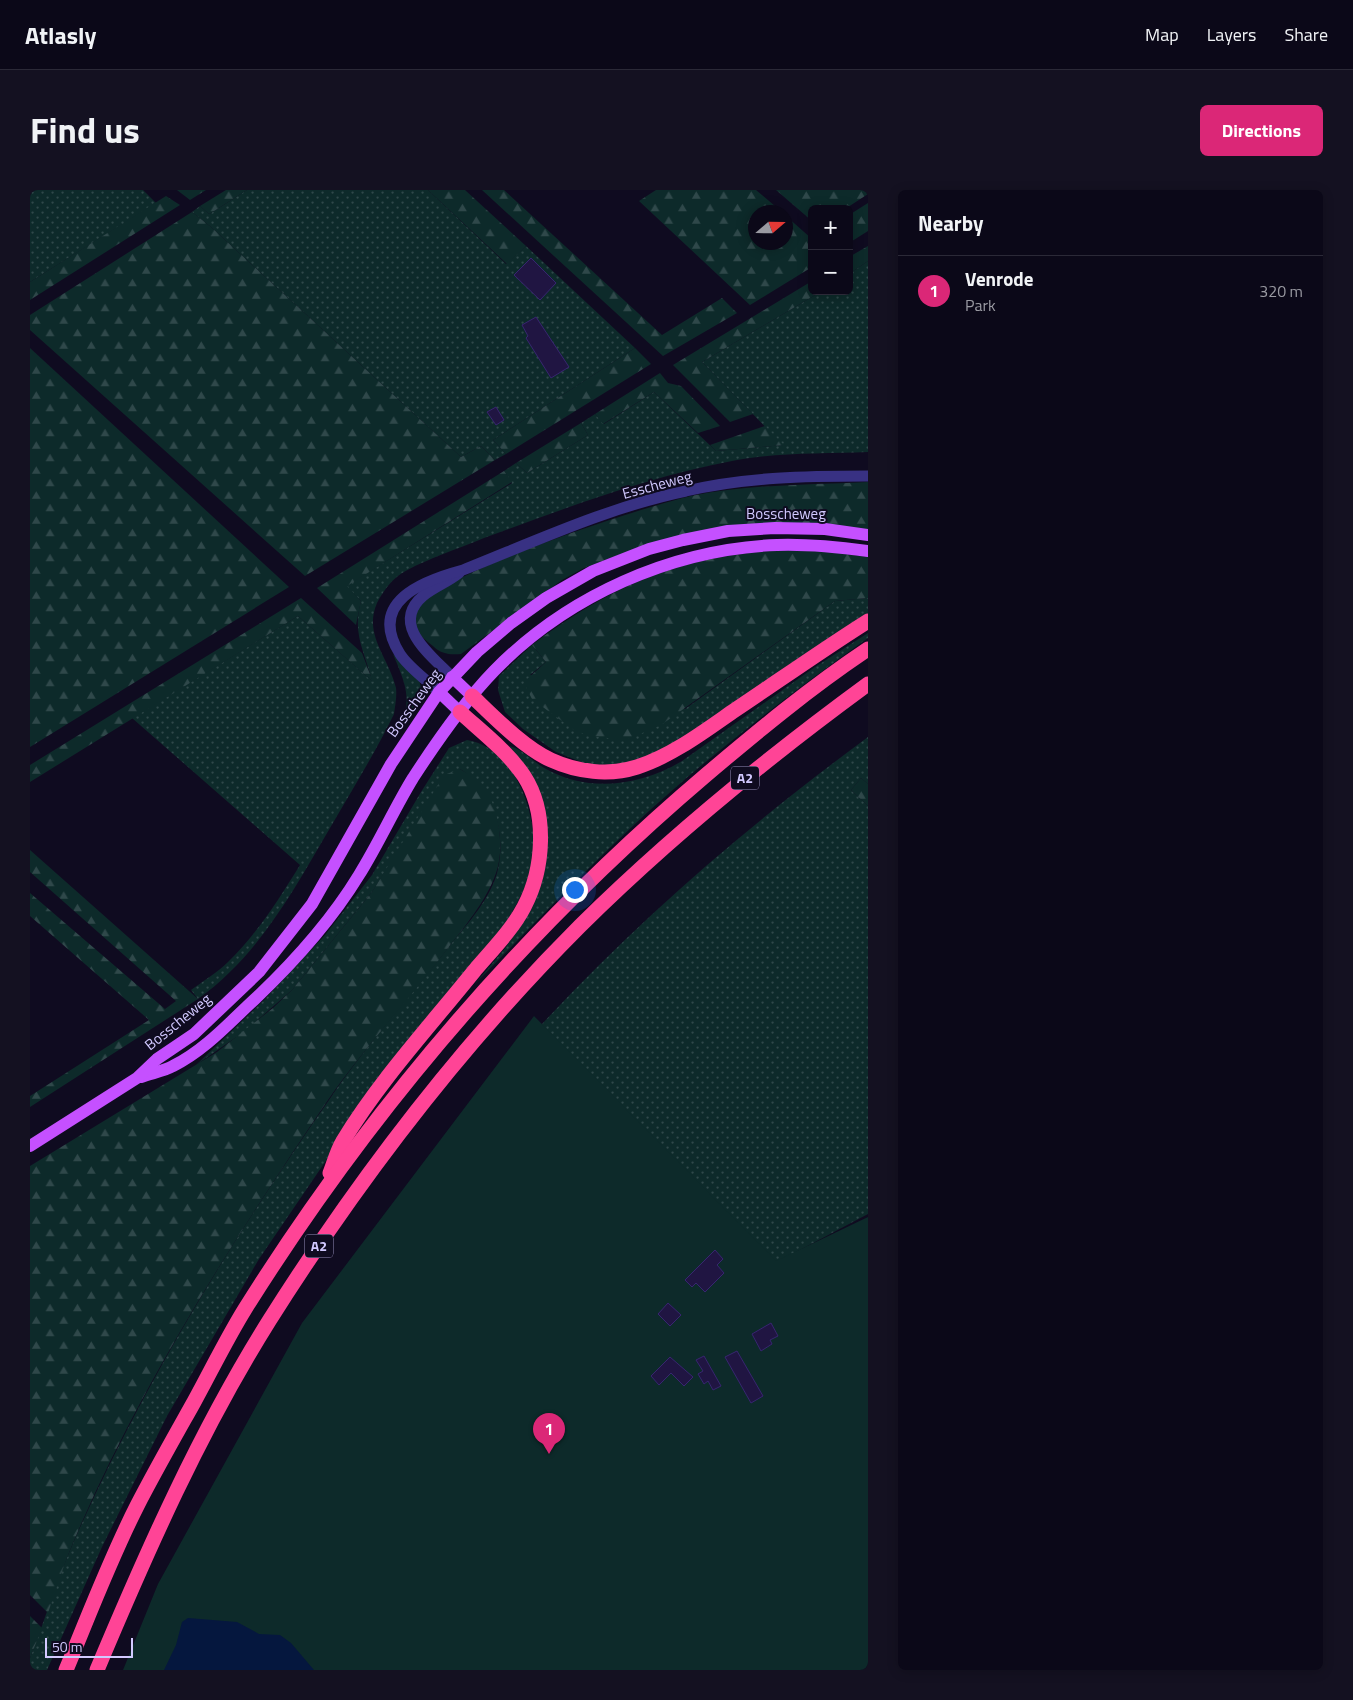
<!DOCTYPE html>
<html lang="en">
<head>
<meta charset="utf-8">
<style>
	:root { --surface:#0b0818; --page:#141121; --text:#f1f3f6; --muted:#9a9aa2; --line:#2b2937; --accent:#db2777 }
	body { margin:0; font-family:"Titillium Web",sans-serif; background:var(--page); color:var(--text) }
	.controls { position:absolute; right:15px; top:15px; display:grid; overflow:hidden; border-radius:8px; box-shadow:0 2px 12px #0003 }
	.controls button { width:45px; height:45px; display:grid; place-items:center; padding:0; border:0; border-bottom:1px solid var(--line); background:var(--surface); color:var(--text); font:25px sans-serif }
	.compass { position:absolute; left:718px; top:15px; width:45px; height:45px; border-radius:50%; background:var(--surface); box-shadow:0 2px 12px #0003; rotate:70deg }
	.scale { position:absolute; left:15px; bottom:12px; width:88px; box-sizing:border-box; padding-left:5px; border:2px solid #d2c9ff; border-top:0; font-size:14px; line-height:18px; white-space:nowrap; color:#d2c9ff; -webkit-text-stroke:4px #0f0b20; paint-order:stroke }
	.you { position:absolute; left:544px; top:699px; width:18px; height:18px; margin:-12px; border:4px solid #fff; border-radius:50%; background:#1a73e8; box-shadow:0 0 0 8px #1a73e833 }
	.badge { display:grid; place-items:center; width:32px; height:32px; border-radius:50%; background:var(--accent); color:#fff; font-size:16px; font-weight:700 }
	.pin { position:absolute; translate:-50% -41px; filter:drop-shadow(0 1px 2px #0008) }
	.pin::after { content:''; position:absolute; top:26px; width:18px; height:15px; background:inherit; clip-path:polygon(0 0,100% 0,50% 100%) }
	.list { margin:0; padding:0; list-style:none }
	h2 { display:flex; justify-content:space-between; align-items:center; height:65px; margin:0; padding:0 20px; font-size:21px }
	h2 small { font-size:16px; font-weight:400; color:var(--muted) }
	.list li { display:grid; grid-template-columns:32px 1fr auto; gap:15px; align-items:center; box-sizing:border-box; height:70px; padding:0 20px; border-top:1px solid var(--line) }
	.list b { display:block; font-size:19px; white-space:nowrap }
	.list p { margin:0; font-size:16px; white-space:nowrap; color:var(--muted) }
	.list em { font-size:16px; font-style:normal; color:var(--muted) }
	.map { position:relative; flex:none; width:838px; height:1480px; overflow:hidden; border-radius:8px }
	header { display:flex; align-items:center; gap:30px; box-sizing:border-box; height:70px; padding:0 25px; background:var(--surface); border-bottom:1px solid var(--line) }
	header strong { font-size:24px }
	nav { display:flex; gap:28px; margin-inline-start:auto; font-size:18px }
	.intro { display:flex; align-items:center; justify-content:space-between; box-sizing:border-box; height:120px; padding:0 30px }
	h1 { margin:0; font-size:35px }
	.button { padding:12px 22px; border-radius:8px; background:var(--accent); color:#fff; font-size:18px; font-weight:700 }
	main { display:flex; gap:30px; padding:0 30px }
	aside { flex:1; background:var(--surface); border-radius:8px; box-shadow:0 2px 12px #0003 }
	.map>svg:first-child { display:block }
	.grass { fill:url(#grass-dots) }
	.forest { fill:url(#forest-firs) }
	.park { fill:#0d2a2a }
	.water { fill:#05173e }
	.building { fill:#201542; stroke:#372570 }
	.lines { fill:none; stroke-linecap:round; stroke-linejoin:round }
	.minor { stroke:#383183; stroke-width:11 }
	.major { stroke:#c550ff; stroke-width:12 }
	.highway { stroke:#ff4496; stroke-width:15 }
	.labels { text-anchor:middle; stroke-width:4; stroke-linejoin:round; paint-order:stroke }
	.shield { fill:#0f0b20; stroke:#9890bc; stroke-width:1 }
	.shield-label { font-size:14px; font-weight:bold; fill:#d2c9ff }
	.street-label { font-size:15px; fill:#d2c9ff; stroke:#0f0b20 }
</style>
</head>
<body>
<header>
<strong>Atlasly</strong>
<nav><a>Map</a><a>Layers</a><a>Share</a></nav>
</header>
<div class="intro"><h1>Find us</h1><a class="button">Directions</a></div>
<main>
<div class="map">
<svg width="838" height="1480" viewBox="0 0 838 1480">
	<defs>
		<pattern id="grass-dots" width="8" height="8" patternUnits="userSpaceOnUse" patternTransform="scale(1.25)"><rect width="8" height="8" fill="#0d2a2a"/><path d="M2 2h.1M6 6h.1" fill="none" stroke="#2f484a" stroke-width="1.8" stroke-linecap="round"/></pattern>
		<pattern id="forest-firs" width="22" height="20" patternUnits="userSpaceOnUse" patternTransform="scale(1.25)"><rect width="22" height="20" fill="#0d2a2a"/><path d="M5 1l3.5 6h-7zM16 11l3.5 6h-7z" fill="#2f484a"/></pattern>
	</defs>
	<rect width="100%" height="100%" fill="#0f0b20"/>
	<!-- grass -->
	<g class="grass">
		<polygon points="0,0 113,0 126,13 0,92"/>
		<polygon points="217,0 398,0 476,74 496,56 605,158 463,250 476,264 465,270 451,256 431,267 181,37 162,22 170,16 179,24 181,23"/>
		<path d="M 838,71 L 838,262 C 793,264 746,262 702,271 C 617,287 536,318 454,348 C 433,357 385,373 368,386 C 360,392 352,403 347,413 C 333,445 359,468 366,498 C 367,507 365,516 364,524 C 345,563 322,600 300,638 C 263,701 229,765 168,809 L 161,800 C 173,791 187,783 198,772 C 227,744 249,709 270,675 L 102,528 L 268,426 L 342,491 C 334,460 322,443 331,411 L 316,396 L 482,293 L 474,281 L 486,273 L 497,283 L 558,245 L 551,233 L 565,224 L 574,234 L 624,202 L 686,261 L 753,255 L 672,172 L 792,101 L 819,101 L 819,84 Z"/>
		<polygon points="838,408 838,429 614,574 559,575 526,562 493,539 475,522 468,500 469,486 502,455 516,472 500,485 655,519 805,411"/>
		<path d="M 838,443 L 838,448 C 757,506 678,566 605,634 C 549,686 497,741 444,795 L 476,757 L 494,729 L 516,669 L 480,556 C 494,560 503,572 516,579 C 559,603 610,596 652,571 L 785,477 Z"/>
		<path d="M 363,464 L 389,490 L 393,505 L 380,529 L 368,540 C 384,510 375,493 363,464 Z"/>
		<path d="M 838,547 L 838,594 L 831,588 L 821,600 L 838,616 L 838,1024 L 728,1082 L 501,846 C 603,734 716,637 838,547 Z"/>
		<path d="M 437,550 C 485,558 508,625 503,667 C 500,693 486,716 473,737 L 323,931 L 229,1069 L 137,1226 L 72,1357 L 17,1480 L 0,1480 L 0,1468 C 15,1430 27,1389 44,1351 C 112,1196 202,1049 299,910 C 336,855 381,806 421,754 C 438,733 462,707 468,679 C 476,642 464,599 430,579 L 362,671 L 342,702 L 262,800 L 215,841 L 166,875 L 234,810 L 295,745 L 342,685 L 391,602 L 419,558 Z"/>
	</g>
	<!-- forest -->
	<g class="forest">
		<polygon points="147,0 176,0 160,10"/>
		<polygon points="196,0 217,0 181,23 179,24 170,16"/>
		<polygon points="398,0 435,0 496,56 477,74"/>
		<polygon points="452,0 474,0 632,145 692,108 707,123 633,166"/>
		<polygon points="626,0 726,0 752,22 726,22 726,52 756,52 756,26 782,49 782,77 720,115 609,11"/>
		<polygon points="746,0 838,0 838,4 815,19 782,19 782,31"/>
		<polygon points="136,6 150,15 0,110 0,92"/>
		<polygon points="838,13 838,41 819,53 819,25"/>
		<polygon points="162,22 181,37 431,267 451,256 465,270 275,386 0,140 0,125"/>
		<polygon points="838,56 838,71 819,84 819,67"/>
		<polygon points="782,91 782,101 792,101 672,172 723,224 700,232 643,175"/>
		<polygon points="0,158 259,397 0,557"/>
		<polygon points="605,158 621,174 476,264 463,250"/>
		<polygon points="630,183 638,193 651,196 690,236 668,243 624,202 573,234 565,224"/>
		<polygon points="551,233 558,245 497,283 486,273"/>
		<polygon points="735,236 754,255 686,261 680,255"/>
		<polygon points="474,281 482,292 317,396 331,411 326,435 287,398"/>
		<path d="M 838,292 L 838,341 L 794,335 L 615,355 L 554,378 L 532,390 L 431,464 C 420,465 411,464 403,456 C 389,445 380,438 387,419 C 399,386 619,315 661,306 C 719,294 779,295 838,292 Z"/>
		<path d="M 778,359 L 838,367 L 838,408 L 805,411 L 631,535 L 596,550 L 559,546 L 544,540 L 502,509 L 496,497 L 496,490 L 516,472 L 502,455 C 592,387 665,362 778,359 Z"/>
		<polygon points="271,408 332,463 343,492 268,426 0,592 0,575"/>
		<path d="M 430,579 C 438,584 448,589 454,597 C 469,617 475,659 466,683 C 456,712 434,737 415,762 C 377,812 334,858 298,910 C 205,1047 107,1200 43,1353 C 33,1376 26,1400 18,1423 L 0,1405 L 0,976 L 187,862 L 243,818 L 262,800 L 342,702 L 414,585 Z"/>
		<polygon points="831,588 838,594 838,616 821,600"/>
		<polygon points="0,660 168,809 0,917 0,906 119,830 0,726 0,703 135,819 146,811 0,682"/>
		<polygon points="0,1426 12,1438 0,1468"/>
	</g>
	<!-- park -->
	<polygon class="park" points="504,826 746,1071 838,1027 838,1480 93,1480 128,1394 272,1133"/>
	<!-- water -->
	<polygon class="water" points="158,1428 207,1432 229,1444 250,1445 261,1453 284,1480 134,1480 146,1455 152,1432"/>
	<!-- building -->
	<g class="building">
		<polygon points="501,68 526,93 510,110 484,85"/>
		<polygon points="506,127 539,177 521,188 496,148 498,146 492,135"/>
		<polygon points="466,217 474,230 466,235 457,222"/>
		<polygon points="685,1060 693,1069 687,1075 694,1083 675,1102 666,1093 662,1097 655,1090"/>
		<polygon points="638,1113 651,1125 640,1136 628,1124"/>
		<polygon points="741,1133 748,1146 740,1150 742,1154 731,1161 722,1144"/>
		<polygon points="707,1161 733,1206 721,1213 695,1167"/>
		<polygon points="674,1166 691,1196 683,1200 678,1191 674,1194 668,1184 673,1181 666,1170"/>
		<polygon points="640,1167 663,1187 654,1196 641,1183 629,1195 621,1186"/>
	</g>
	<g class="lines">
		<!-- minor -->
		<g class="minor">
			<path d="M 422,487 C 402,466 359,435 393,406 C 404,397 418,392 429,383"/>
			<path d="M 409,502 C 397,490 379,478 370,464 C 337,412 392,391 433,380 C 506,351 579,317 656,301 C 716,287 777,286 838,286"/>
		</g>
		<!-- major -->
		<g class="major">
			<polyline points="422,487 442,506"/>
			<polyline points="409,502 430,522"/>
			<path d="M 111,887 C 122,883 134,881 143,876 C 174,861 200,832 225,809 C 264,772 301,731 329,685 C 349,653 364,619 383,588 C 407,551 433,513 464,481 C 537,406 642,359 747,355 C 777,354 808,357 838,361"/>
			<polyline points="0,956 107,888 127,869 164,844 229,782 282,714 361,574 409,502 447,462 481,433 516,408 563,381 619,359 653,350 698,341 745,338 795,339 838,345"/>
		</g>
		<!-- highway -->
		<g class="highway">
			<path d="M 442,506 C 463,526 494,558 521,570 C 547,582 579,586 607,577 C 641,566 672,543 702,522 C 747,492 792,460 838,431"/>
			<path d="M 300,983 C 304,973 307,961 313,951 C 350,890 400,836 445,780 C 462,760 482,740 494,717 C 514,679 518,623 494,586 C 477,561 452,542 430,522"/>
			<path d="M 36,1480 C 59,1425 80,1369 107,1316 C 125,1281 145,1246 164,1212 C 181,1181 197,1148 215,1119 C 341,918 496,738 676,585 C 728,541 781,497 838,459"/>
			<path d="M 67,1480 C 117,1361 170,1241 239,1131 C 328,990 432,854 550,736 C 639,648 737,568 838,494"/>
		</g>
	</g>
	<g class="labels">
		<!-- shield labels -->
		<g class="shield">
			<rect x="701" y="576.5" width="28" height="23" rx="4"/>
			<rect x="275" y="1044.5" width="28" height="23" rx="4"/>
		</g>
		<g class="shield-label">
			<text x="715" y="593">A2</text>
			<text x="289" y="1061">A2</text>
		</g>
		<!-- street labels -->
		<g class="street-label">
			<text transform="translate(627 295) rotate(-15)" y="5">Esscheweg</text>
			<text x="756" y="329">Bosscheweg</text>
			<text transform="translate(384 513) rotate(-54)" y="5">Bosscheweg</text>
			<text transform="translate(148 832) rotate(-39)" y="5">Bosscheweg</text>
		</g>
	</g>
</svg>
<div class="controls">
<button>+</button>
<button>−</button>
</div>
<svg class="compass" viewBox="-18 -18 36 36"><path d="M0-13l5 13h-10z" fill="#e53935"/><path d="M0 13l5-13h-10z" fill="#9a9aa2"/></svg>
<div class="scale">50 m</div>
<div class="you"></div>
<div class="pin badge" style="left:519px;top:1264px">1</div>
</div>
<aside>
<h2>Nearby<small></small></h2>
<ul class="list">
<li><span class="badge">1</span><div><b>Venrode</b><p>Park</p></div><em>320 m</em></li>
</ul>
</aside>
</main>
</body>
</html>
